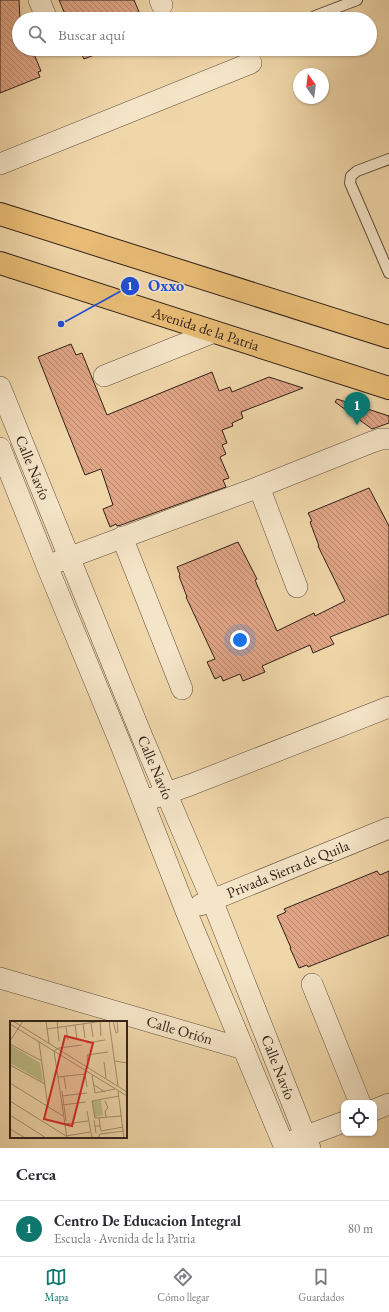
<!DOCTYPE html>
<html lang="es">
<head>
<meta charset="utf-8">
<style>
	:root { --surface:#fff; --page:#f7f7f7; --text:#2b2b33; --muted:#7c7c81; --line:#e1e1e2; --accent:#0f766e }
	body { margin:0; font-family:"EB Garamond",serif; background:var(--page); color:var(--text) }
	.controls { position:absolute; right:12px; bottom:12px; display:grid; overflow:hidden; border-radius:8px; box-shadow:0 1px 3px #0004 }
	.controls button { width:36px; height:36px; display:grid; place-items:center; padding:0; border:0; border-bottom:1px solid var(--line); background:var(--surface); color:var(--text); font:20px sans-serif }
	.compass { position:absolute; left:293px; top:68px; width:36px; height:36px; border-radius:50%; background:var(--surface); box-shadow:0 1px 3px #0004; rotate:346deg }
	.you { position:absolute; left:240px; top:640px; width:14px; height:14px; margin:-10px; border:3px solid #fff; border-radius:50%; background:#1a73e8; box-shadow:0 0 0 6px #1a73e833 }
	.badge { display:grid; place-items:center; width:26px; height:26px; border-radius:50%; background:var(--accent); color:#fff; font-size:13px; font-weight:700 }
	.pin { position:absolute; translate:-50% -33px; filter:drop-shadow(0 1px 2px #0008) }
	.pin::after { content:''; position:absolute; top:21px; width:14px; height:12px; background:inherit; clip-path:polygon(0 0,100% 0,50% 100%) }
	.list { margin:0; padding:0; list-style:none }
	h2 { display:flex; justify-content:space-between; align-items:center; height:52px; margin:0; padding:0 16px; font-size:17px }
	h2 small { font-size:13px; font-weight:400; color:var(--muted) }
	.list li { display:grid; grid-template-columns:26px 1fr auto; gap:12px; align-items:center; box-sizing:border-box; height:56px; padding:0 16px; border-top:1px solid var(--line) }
	.list b { display:block; font-size:15px; white-space:nowrap }
	.list p { margin:0; font-size:13px; white-space:nowrap; color:var(--muted) }
	.list em { font-size:13px; font-style:normal; color:var(--muted) }
	.icon { flex:none; width:22px; height:22px; fill:none; stroke:currentColor; stroke-width:2; stroke-linecap:round; stroke-linejoin:round }
	.map { position:relative; flex:none; width:389px; height:1148px; overflow:hidden }
	.search { position:absolute; background:var(--surface); box-shadow:0 1px 3px #0004; left:12px; right:12px; top:12px; height:44px; display:flex; align-items:center; gap:10px; box-sizing:border-box; padding:0 14px; border-radius:22px; color:var(--muted); font-size:15px }
	.sheet { height:108px; background:var(--surface) }
	nav { display:flex; justify-content:space-around; align-items:center; box-sizing:border-box; height:56px; border-top:1px solid var(--line); background:var(--surface); font-size:11px; color:var(--muted) }
	nav a { display:grid; justify-items:center; gap:2px }
	nav .on { color:var(--accent) }
	.map>svg:first-child { display:block }
	.building { fill:url(#building-back-hatch); stroke:#312119 }
	.lines { fill:none; stroke-linecap:round; stroke-linejoin:round }
	.service-casing { stroke:#614e3d; stroke-width:12 }
	.minor-casing { stroke:#614e3d; stroke-width:22 }
	.primary-casing { stroke:#312119; stroke-width:24 }
	.service { stroke:#f5e5c8; stroke-width:10 }
	.minor { stroke:#f5e5c8; stroke-width:21 }
	.primary { stroke:#e8bc75; stroke-width:22 }
	.labels { text-anchor:middle; stroke-width:3.5; stroke-linejoin:round; paint-order:stroke }
	.street-label { font-size:15px; fill:#312119; stroke:#f5e5c8 }
	.inset-road { fill:none; stroke:#a48e70; stroke-width:1 }
	.view { fill:#d62828; fill-opacity:0.15; stroke:#d62828; stroke-width:2 }
	.inset-edge { fill:none; stroke:#312119; stroke-width:2 }
	.leader { fill:none; stroke:#1d4ed8; stroke-width:1.5 }
	.callout-dot { fill:#1d4ed8; stroke:#f5e5c8; stroke-width:1.5 }
	.mark-label { font-size:12px; text-anchor:middle; font-weight:bold; fill:#fff }
	.callout-label { font-size:16px; text-anchor:middle; font-weight:bold; fill:#1d4ed8; stroke:#f5e5c8; stroke-width:3.5; stroke-linejoin:round; paint-order:stroke }
</style>
</head>
<body>
<div class="map">
<svg width="389" height="1148" viewBox="0 0 389 1148">
	<defs>
		<pattern id="building-back-hatch" width="6" height="6" patternUnits="userSpaceOnUse"><rect width="6" height="6" fill="#e0a586"/><path d="M-1 5l2 2M0 0l6 6M5-1l2 2" fill="none" stroke="#b6866d"/></pattern>
	</defs>
	<rect width="100%" height="100%" fill="#f0d7aa"/>
	<filter id="stains"><feTurbulence type="fractalNoise" baseFrequency=".005" numOctaves="4"/><feColorMatrix values="0 0 0 0 .2 0 0 0 0 .09 0 0 0 0 .02 0 0 0 .5 -.17"/></filter>
	<radialGradient id="worn" r=".72"><stop offset=".6" stop-color="#630" stop-opacity="0"/><stop offset="1" stop-color="#630" stop-opacity=".3"/></radialGradient>
	<!-- building -->
	<g class="building">
		<polygon points="0,0 19,0 20,19 19,19 19,49 32,49 41,71 38,72 40,77 0,93"/>
		<polygon points="59,0 134,0 142,19 67,19"/>
		<polygon points="79,49 107,49 107,50 84,59"/>
		<polygon points="71,344 76,355 82,353 107,415 212,372 219,391 230,387 232,392 269,377 303,388 241,412 243,418 232,423 233,426 222,430 227,443 222,445 226,454 220,457 229,478 223,480 226,487 121,525 117,526 116,524 110,527 103,509 113,505 101,469 85,475 38,357"/>
		<polygon points="337,399 389,416 389,423 372,429 335,402"/>
		<polygon points="369,488 389,526 389,614 330,637 334,644 313,653 310,645 262,666 265,672 243,681 240,674 223,681 221,676 215,679 207,662 215,659 186,597 187,597 179,576 180,575 177,567 238,542 257,579 255,580 277,631 314,613 315,616 345,601 318,546 319,546 310,522 312,521 308,513"/>
		<polygon points="377,871 380,875 389,871 389,935 308,967 307,965 299,968 290,948 291,948 277,916 286,912 284,909"/>
	</g>
	<g class="lines">
		<defs>
			<g id="service">
				<polyline points="315,16 357,0"/>
				<polyline points="389,159 357,171 351,176 350,183 389,273"/>
			</g>
			<g id="minor">
				<polyline points="39,0 47,19"/>
				<polyline points="160,0 162,5"/>
				<polyline points="0,164 251,63"/>
				<polyline points="104,376 214,332"/>
				<path id="s1" d="M 0,387 L 143,739 L 212,900 L 310,1148"/>
				<polyline points="0,448 47,566 121,745 186,911 285,1148"/>
				<polyline points="259,487 297,587"/>
				<polyline points="122,537 182,689"/>
				<polyline points="57,562 259,487 372,442 381,439 389,439"/>
				<polyline points="153,798 190,785 389,707"/>
				<path id="s2" d="M 200,905 L 389,828"/>
				<path id="s3" d="M 0,978 L 244,1049"/>
				<polyline points="312,984 360,1103"/>
				<polyline points="374,1110 389,1104"/>
				<polyline points="292,1141 344,1122"/>
			</g>
			<g id="primary">
				<polyline points="0,214 389,337"/>
				<path id="s4" d="M 0,263 L 389,388"/>
			</g>
		</defs>
		<!-- service casing -->
		<use href="#service" class="service-casing"/>
		<!-- minor casing -->
		<use href="#minor" class="minor-casing"/>
		<!-- primary casing -->
		<use href="#primary" class="primary-casing"/>
		<!-- service -->
		<use href="#service" class="service"/>
		<!-- minor -->
		<use href="#minor" class="minor"/>
		<!-- primary -->
		<use href="#primary" class="primary"/>
	</g>
	<g class="labels">
		<!-- street labels -->
		<g class="street-label">
			<text dy="5" stroke="none"><textPath href="#s4" startOffset="216">Avenida de la Patria</textPath></text>
			<text dy="5" stroke="none"><textPath href="#s1" startOffset="87">Calle Navío</textPath></text>
			<text dy="5" stroke="none"><textPath href="#s1" startOffset="411">Calle Navío</textPath></text>
			<text dy="5" stroke="none"><textPath href="#s2" startOffset="95">Privada Sierra de Quila</textPath></text>
			<text dy="5" stroke="none"><textPath href="#s3" startOffset="187">Calle Orión</textPath></text>
			<text dy="5" stroke="none"><textPath href="#s1" startOffset="735">Calle Navío</textPath></text>
		</g>
	</g>
	<!-- overview -->
	<g transform="translate(10 1021)">
		<rect width="117" height="117" fill="#f0d7aa"/>
		<path d="M 0,24 L 30,42 L 33,61 L 0,42 Z" fill="#bdbd86"/>
		<path d="M 91,79 L 93,94 L 84,96 L 82,80 Z" fill="#bdbd86"/>
		<path class="inset-road" d="M 3,0 L 117,71M 36,0 L 39,22M 47,0 L 49,20M 99,0 L 108,65M 103,0 L 106,12 L 108,11 L 107,0M 90,1 L 91,15M 81,2 L 83,16M 0,3 L 117,75M 73,3 L 75,17M 65,4 L 67,18M 56,6 L 58,19M 37,8 L 93,0M 0,20 L 13,0M 29,21 L 38,86M 77,22 L 95,19M 0,23 L 32,40M 105,40 L 117,42M 94,41 L 96,57M 0,44 L 35,63M 78,47 L 77,34 L 98,31M 82,54 L 85,72 L 105,68M 48,56 L 75,53 L 77,66M 54,56 L 56,68M 0,62 L 53,95M 84,64 L 95,71M 52,70 L 56,100M 108,70 L 114,117M 52,75 L 77,72M 109,75 L 82,80 L 85,97 L 112,95M 0,80 L 56,115 L 80,111M 95,80 L 98,87 L 95,90 L 96,96M 52,84 L 76,81M 77,90 L 82,117M 0,94 L 36,117M 84,99 L 86,112M 55,103 L 78,100M 85,105 L 90,105 L 89,97M 90,105 L 91,110 L 113,106M 0,108 L 15,117M 57,117 L 44,30 L 49,27 L 72,24M 88,117 L 90,113 L 114,110"/>
		<path class="view" d="M 55,15 L 83,22 L 62,105 L 34,98 Z"/>
		<rect width="117" height="117" class="inset-edge"/>
	</g>
	<!-- callouts -->
	<path class="leader" d="M61 324L130 286"/>
	<g class="callout-dot">
		<circle cx="61" cy="324" r="4"/>
		<circle cx="130" cy="286" r="10"/>
	</g>
	<g class="mark-label">
		<text x="130" y="290">1</text>
	</g>
	<g class="callout-label">
		<text x="166" y="291">Oxxo</text>
	</g>
	<rect width="100%" height="100%" filter="url(#stains)"/>
	<rect width="100%" height="100%" fill="url(#worn)"/>
</svg>
<div class="controls">
<button><svg class="icon" aria-label="locate" viewBox="0 0 24 24"><circle cx="12" cy="12" r="6"/><path d="M12 2v4M12 18v4M2 12h4M18 12h4"/></svg></button>
</div>
<svg class="compass" viewBox="-18 -18 36 36"><path d="M0-13l5 13h-10z" fill="#e53935"/><path d="M0 13l5-13h-10z" fill="#7c7c81"/></svg>
<div class="you"></div>
<div class="pin badge" style="left:357px;top:425px">1</div>
<div class="search"><svg class="icon" aria-label="search" viewBox="0 0 24 24"><circle cx="10" cy="10" r="6"/><path d="M15 15l6 6"/></svg>Buscar aquí</div>
</div>
<section class="sheet">
<h2>Cerca<small></small></h2>
<ul class="list">
<li><span class="badge">1</span><div><b>Centro De Educacion Integral</b><p>Escuela · Avenida de la Patria</p></div><em>80 m</em></li>
</ul>
</section>
<nav>
<a class="on"><svg class="icon" aria-label="map" viewBox="0 0 24 24"><path d="M3 6l6-2 6 2 6-2v14l-6 2-6-2-6 2zM9 4v14M15 6v14"/></svg>Mapa</a>
<a><svg class="icon" aria-label="directions" viewBox="0 0 24 24"><path d="M12 3l9 9-9 9-9-9zM9 14v-3h6M13 9l2 2-2 2"/></svg>Cómo llegar</a>
<a><svg class="icon" aria-label="saved" viewBox="0 0 24 24"><path d="M7 4h10v16l-5-4-5 4z"/></svg>Guardados</a>
</nav>
</body>
</html>
